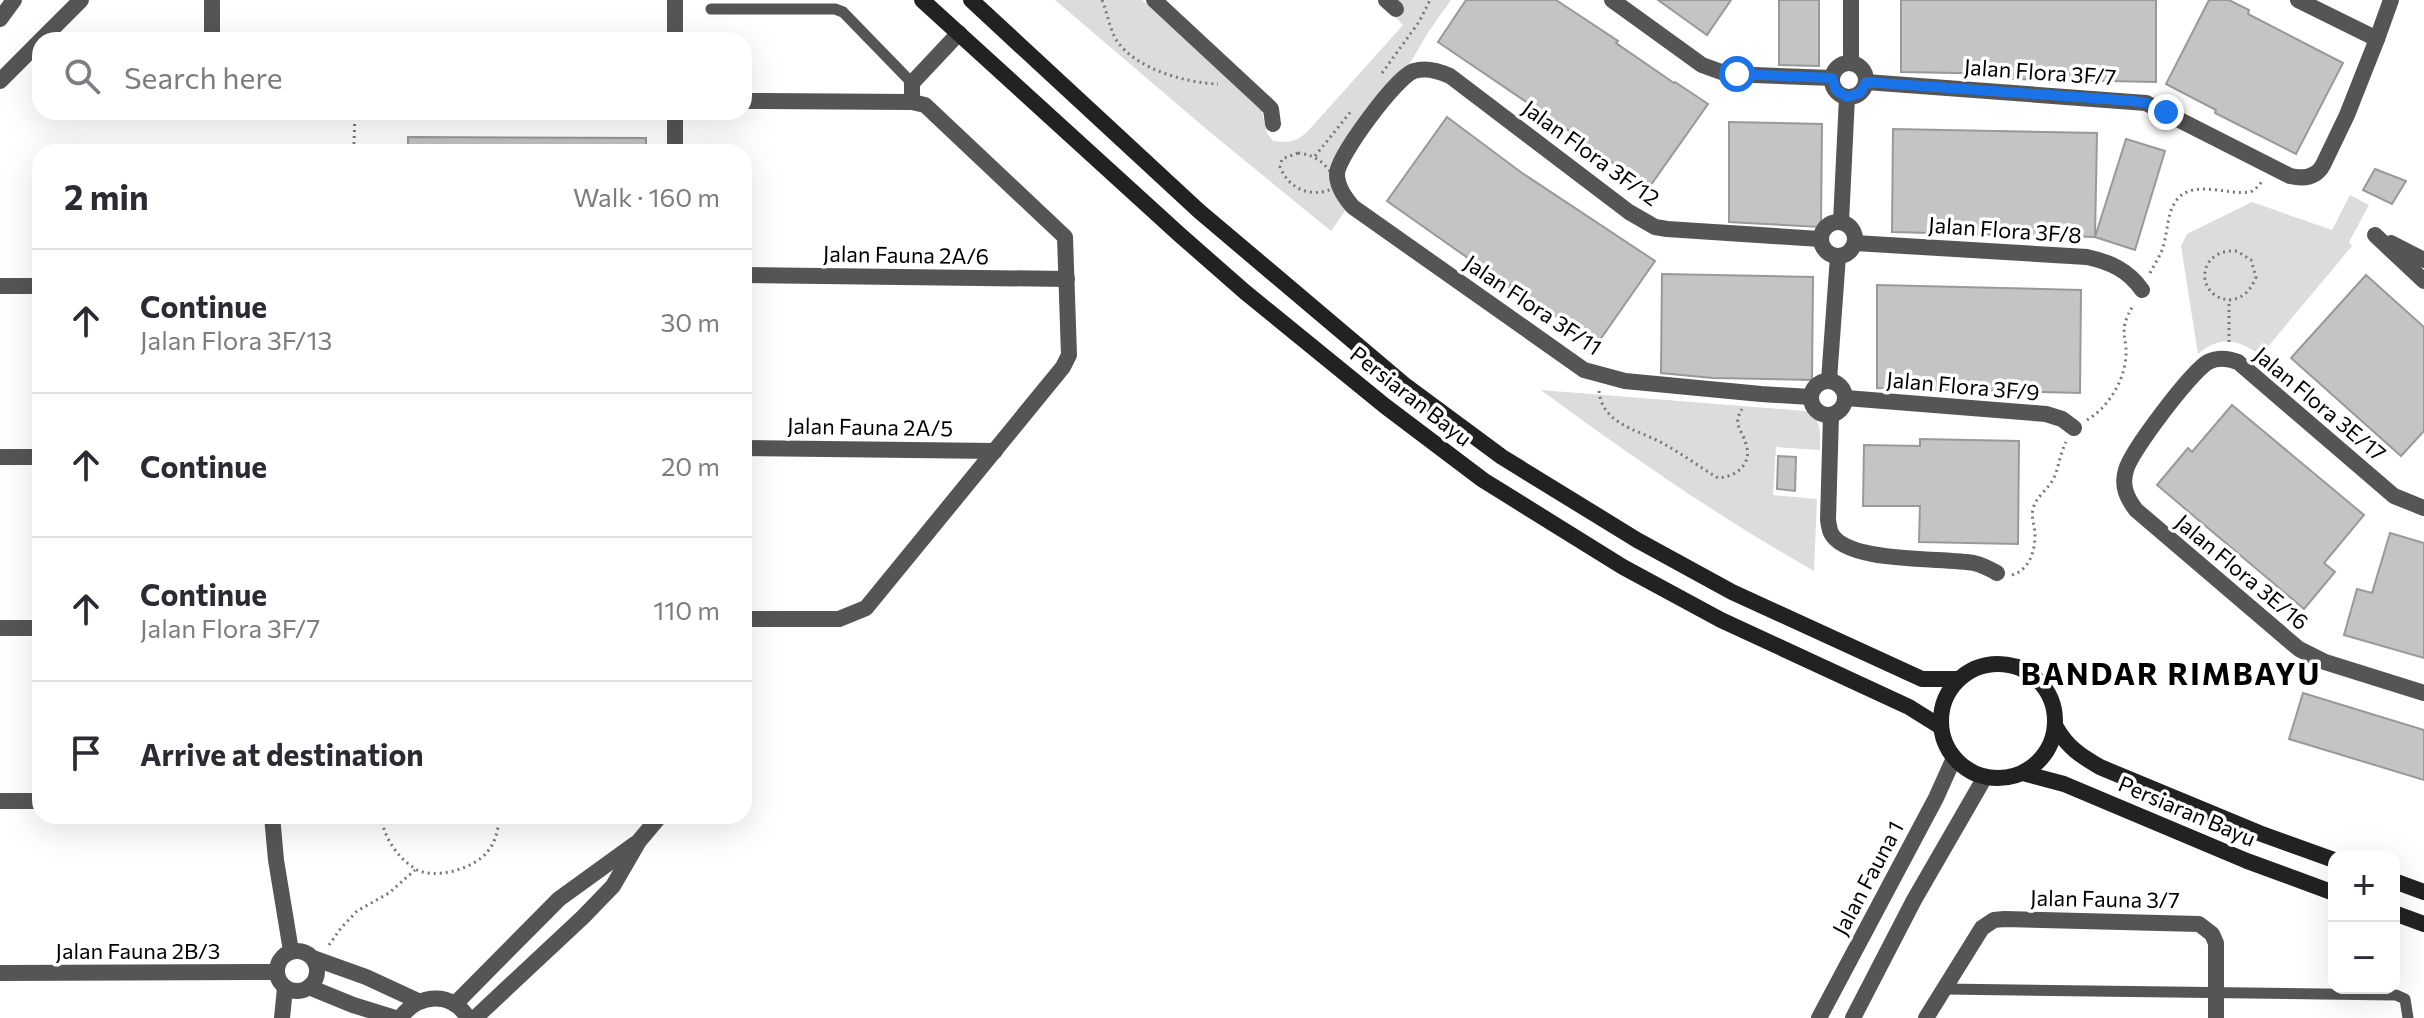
<!DOCTYPE html>
<html lang="en">
<head>
<meta charset="utf-8">
<style>
	:root { --surface:#fff; --page:#f2f2f3; --text:#2b2b33; --muted:#7c7c81; --line:#e1e1e2 }
	body { margin:0; font-family:Commissioner,sans-serif; background:var(--page); color:var(--text) }
	.controls { position:absolute; right:24px; bottom:24px; display:grid; overflow:hidden; border-radius:16px; box-shadow:0 8px 32px #0002 }
	.controls button { width:72px; height:72px; display:grid; place-items:center; padding:0; border:0; border-bottom:2px solid var(--line); background:var(--surface); color:var(--text); font:40px sans-serif }
	.stop { position:absolute; width:24px; height:24px; margin:-18px; border:6px solid #1a73e8; border-radius:50%; background:#fff }
	.stop.end { background:#1a73e8; border-color:#fff; box-shadow:0 2px 8px #0008 }
	.list { margin:0; padding:0; list-style:none }
	h2 { display:flex; justify-content:space-between; align-items:center; height:104px; margin:0; padding:0 32px; font-size:34px }
	h2 small { font-size:26px; font-weight:400; color:var(--muted) }
	.list li { display:grid; grid-template-columns:52px 1fr auto; gap:24px; align-items:center; box-sizing:border-box; height:144px; padding:0 32px; border-top:2px solid var(--line) }
	.list b { display:block; font-size:30px; white-space:nowrap }
	.list p { margin:0; font-size:26px; white-space:nowrap; color:var(--muted) }
	.list em { font-size:26px; font-style:normal; color:var(--muted) }
	.icon { flex:none; width:44px; height:44px; fill:none; stroke:currentColor; stroke-width:2; stroke-linecap:round; stroke-linejoin:round }
	.map { position:relative; flex:none; width:2424px; height:1018px; overflow:hidden }
	.search { position:absolute; background:var(--surface); box-shadow:0 8px 32px #0002; left:32px; top:32px; width:720px; height:88px; display:flex; align-items:center; gap:20px; box-sizing:border-box; padding:0 28px; border-radius:24px; color:var(--muted); font-size:30px }
	.panel { position:absolute; background:var(--surface); box-shadow:0 8px 32px #0002; left:32px; top:144px; width:720px; height:680px; border-radius:24px }
	.map>svg:first-child { display:block }
	.green { fill:#dcdcdc }
	.building { fill:#c4c4c4; stroke:#999; stroke-width:2 }
	.lines { fill:none; stroke-linecap:round; stroke-linejoin:round }
	.path { stroke:#777; stroke-width:3; stroke-dasharray:2 4; stroke-linecap:butt }
	.service { stroke:#555; stroke-width:11 }
	.minor { stroke:#555; stroke-width:16 }
	.tertiary { stroke:#555; stroke-width:16 }
	.secondary { stroke:#222; stroke-width:16 }
	.route { stroke:#1a73e8; stroke-width:10 }
	.labels { text-anchor:middle; stroke-width:7; stroke-linejoin:round; paint-order:stroke }
	.street-label { font-size:22px; fill:#000; stroke:#fff }
	.district-label { font-size:30px; font-weight:bold; letter-spacing:2px; fill:#000; stroke:#fff }
</style>
</head>
<body>
<div class="map">
<svg width="2424" height="1018" viewBox="0 0 2424 1018">
	<rect width="100%" height="100%" fill="#fff"/>
	<!-- green -->
	<g class="green">
		<path d="M 1055,0 L 1142,0 L 1261,108 L 1267,133 L 1273,141 C 1289,143 1297,142 1308,131 L 1403,25 L 1378,0 L 1451,0 L 1429,31 L 1396,87 L 1341,160 L 1350,204 L 1331,231 L 1211,133 Z"/>
		<path d="M 2350,195 L 2369,205 L 2349,242 L 2352,246 L 2261,355 C 2237,340 2222,334 2198,354 L 2181,246 L 2187,234 L 2252,202 L 2332,230 Z"/>
		<path d="M 1541,390 L 1805,411 C 1823,419 1820,433 1820,450 L 1776,447 L 1773,495 L 1817,499 L 1814,571 C 1719,517 1629,455 1541,390 Z"/>
	</g>
	<!-- building -->
	<g class="building">
		<polygon points="1466,0 1556,0 1618,41 1616,43 1674,83 1675,82 1708,104 1648,189 1572,133 1438,42"/>
		<polygon points="1658,0 1731,0 1707,35"/>
		<polygon points="1779,0 1819,0 1819,66 1779,65"/>
		<polygon points="1901,0 2156,0 2156,82 2013,79 2013,74 1901,72"/>
		<polygon points="2209,0 2229,0 2249,10 2248,14 2343,63 2296,154 2215,113 2216,110 2166,84"/>
		<polygon points="1447,117 1522,173 1655,261 1597,344 1510,285 1509,287 1387,201"/>
		<polygon points="1729,122 1822,124 1821,227 1729,222"/>
		<polygon points="1893,129 2097,133 2095,237 1892,232"/>
		<polygon points="408,137 646,138 646,152 408,152"/>
		<polygon points="2126,139 2165,151 2135,250 2095,237"/>
		<polygon points="2375,169 2406,181 2392,204 2363,190"/>
		<polygon points="1662,274 1813,277 1812,380 1713,378 1661,373"/>
		<polygon points="2366,275 2424,327 2424,431 2401,456 2291,358"/>
		<polygon points="1877,285 2081,290 2080,393 1877,388"/>
		<polygon points="2232,405 2364,515 2324,563 2335,572 2304,609 2157,485 2188,448 2192,452"/>
		<polygon points="1920,439 2019,441 2018,544 1919,542 1920,506 1863,506 1864,445 1920,446"/>
		<polygon points="1778,456 1796,457 1795,491 1777,489"/>
		<polygon points="2390,533 2424,543 2424,658 2344,635 2357,589 2372,593"/>
		<polygon points="2303,693 2424,730 2424,780 2289,739"/>
	</g>
	<g class="lines">
		<!-- path -->
		<g class="path">
			<path d="M 1102,0 C 1108,14 1109,28 1117,41 C 1136,69 1186,83 1218,84"/>
			<polyline points="1382,73 1419,22 1430,0"/>
			<polyline points="355,112 354,143 358,152"/>
			<path d="M 1298,153 C 1316,155 1327,164 1335,180 L 1332,189 C 1310,198 1289,189 1280,167 L 1282,159 Z"/>
			<polyline points="1315,156 1352,110"/>
			<path d="M 2150,273 C 2154,265 2159,258 2162,250 C 2168,235 2166,215 2176,201 C 2192,178 2228,196 2249,192 C 2255,191 2259,185 2263,180"/>
			<path d="M 2229,342 L 2229,300 C 2243,299 2251,290 2256,277 L 2251,260 L 2237,251 C 2197,248 2194,296 2229,300"/>
			<path d="M 1599,391 C 1602,425 1640,430 1664,444 C 1682,454 1700,467 1718,478 C 1735,477 1753,465 1746,444 C 1742,429 1732,425 1742,409"/>
			<path d="M 2087,420 C 2106,409 2121,386 2125,364 C 2130,336 2115,335 2134,304"/>
			<path d="M 2012,575 C 2029,570 2035,552 2035,535 C 2035,526 2031,518 2033,509 C 2036,496 2048,490 2054,478 C 2059,466 2060,454 2066,442"/>
			<path d="M 382,816 C 382,835 397,857 414,868 C 432,881 475,869 488,851 C 496,842 498,828 500,816"/>
			<polyline points="329,945 341,928 357,911 389,893 415,870"/>
		</g>
		<!-- service -->
		<g class="service">
			<polyline points="711,9 835,9 843,12 912,83"/>
			<polyline points="1944,989 2396,995 2405,999 2408,1018"/>
		</g>
		<!-- minor -->
		<g class="minor">
			<polyline points="675,0 675,40"/>
			<polyline points="1154,0 1265,103 1271,109 1273,124"/>
			<polyline points="1386,0 1396,9"/>
			<polyline points="1612,0 1702,65 1727,74 1832,78"/>
			<polyline points="2377,39 2391,0"/>
			<polyline points="212,40 212,0"/>
			<polyline points="1851,63 1851,0"/>
			<circle cx="1849" cy="80" r="17"/>
			<path d="M 1866,82 L 2146,103 L 2290,176 C 2303,179 2316,178 2323,165 L 2347,115 L 2377,39 L 2298,0"/>
			<polyline points="744,101 912,102 925,105 1065,237 1069,355 1063,367 866,608 839,619 744,619"/>
			<polyline points="912,102 912,83 959,33"/>
			<polyline points="675,112 675,152"/>
			<circle cx="1838" cy="239" r="17"/>
			<polyline points="1841,222 1847,97"/>
			<polyline points="2375,235 2424,281"/>
			<path d="M 1855,243 L 2087,257 C 2110,262 2128,270 2142,290"/>
			<polyline points="2391,243 2424,260"/>
			<polyline points="744,275 1067,279"/>
			<polyline points="0,286 40,286"/>
			<polyline points="1829,380 1838,256"/>
			<circle cx="1828" cy="398" r="17"/>
			<path d="M 1811,397 L 1761,394 L 1625,381 L 1584,370 L 1353,207 C 1345,198 1337,186 1337,174 C 1337,157 1397,76 1414,71 C 1426,67 1439,71 1450,76 L 1629,212 L 1655,227 L 1667,229 L 1820,239"/>
			<polyline points="1846,398 2046,414 2062,419 2074,428"/>
			<path d="M 1831,415 L 1828,520 C 1829,525 1829,529 1831,533 C 1847,564 1943,557 1974,563 C 1983,565 1990,569 1997,573"/>
			<polyline points="744,448 995,451"/>
			<polyline points="0,457 40,457"/>
			<path d="M 2424,508 L 2394,496 L 2238,362 C 2228,358 2218,357 2208,362 C 2191,372 2131,451 2126,470 C 2121,486 2127,498 2136,510 L 2299,649 L 2325,662 L 2424,693"/>
			<polyline points="0,628 40,628"/>
			<polyline points="0,801 40,801"/>
			<polyline points="272,816 276,860 291,951"/>
			<circle cx="297" cy="971" r="20"/>
			<polyline points="313,958 366,977 418,1001"/>
			<polyline points="0,973 277,972"/>
			<polyline points="309,987 353,1005 395,1018"/>
			<polyline points="455,1004 559,899 635,844"/>
			<polyline points="282,1018 285,988"/>
			<path d="M 400,1018 C 418,994 451,990 468,1018"/>
			<polyline points="475,1018 583,917 613,886 639,841 660,816"/>
			<polyline points="1926,1018 1982,928 1994,920 2004,919 2199,924 2212,934 2216,943 2216,1018"/>
		</g>
		<!-- tertiary -->
		<g class="tertiary">
			<polyline points="0,19 14,0"/>
			<polyline points="41,40 81,0"/>
			<polyline points="0,81 40,41"/>
			<polyline points="1819,1018 1936,798 1954,758"/>
			<polyline points="1853,1018 1914,900 1985,777"/>
		</g>
		<!-- secondary -->
		<g class="secondary">
			<polyline points="922,0 1180,235 1245,292 1385,406 1483,480 1623,567 1721,620 1909,707 1941,727"/>
			<polyline points="971,0 1199,211 1406,386 1502,457 1637,540 1732,592 1922,679 1959,679"/>
			<circle cx="1998" cy="721" r="57"/>
			<path d="M 2056,727 C 2067,747 2081,756 2100,767 L 2259,833 L 2334,860"/>
			<polyline points="2023,773 2064,784 2247,861 2334,893"/>
			<polyline points="2394,881 2424,892"/>
			<polyline points="2394,913 2424,924"/>
		</g>
	</g>
	<g class="lines">
		<!-- route -->
		<polyline class="route" points="1737,74 1832,78 1836,90 1847,97 1860,93 1866,82 2133,101 2146,103 2166,112"/>
	</g>
	<g class="labels">
		<!-- street labels -->
		<g class="street-label">
			<text transform="translate(2040 72) rotate(4)" y="8">Jalan Flora 3F/7</text>
			<text transform="translate(1591 153) rotate(36)" y="8">Jalan Flora 3F/12</text>
			<text transform="translate(2005 230) rotate(4)" y="8">Jalan Flora 3F/8</text>
			<text transform="translate(906 255) rotate(1)" y="8">Jalan Fauna 2A/6</text>
			<text transform="translate(1533 305) rotate(34)" y="8">Jalan Flora 3F/11</text>
			<text transform="translate(1963 386) rotate(5)" y="8">Jalan Flora 3F/9</text>
			<text transform="translate(1411 396) rotate(38)" y="8">Persiaran Bayu</text>
			<text transform="translate(2320 404) rotate(40)" y="8">Jalan Flora 3E/17</text>
			<text transform="translate(870 427) rotate(1)" y="8">Jalan Fauna 2A/5</text>
			<text transform="translate(2242 572) rotate(40)" y="8">Jalan Flora 3E/16</text>
			<text transform="translate(2187 811) rotate(23)" y="8">Persiaran Bayu</text>
			<text transform="translate(1868 878) rotate(-62)" y="8">Jalan Fauna 1</text>
			<text transform="translate(2105 899) rotate(1)" y="8">Jalan Fauna 3/7</text>
			<text x="138" y="959">Jalan Fauna 2B/3</text>
		</g>
		<!-- district labels -->
		<g class="district-label">
			<text x="2171" y="685">BANDAR RIMBAYU</text>
		</g>
	</g>
</svg>
<div class="controls">
<button>+</button>
<button>−</button>
</div>
<div class="stop" style="left:1737px;top:74px"></div>
<div class="stop end" style="left:2166px;top:112px"></div>
<div class="search"><svg class="icon" aria-label="search" viewBox="0 0 24 24"><circle cx="10" cy="10" r="6"/><path d="M15 15l6 6"/></svg>Search here</div>
<section class="panel">
<h2>2 min<small>Walk · 160 m</small></h2>
<ul class="list">
<li><svg class="icon" aria-label="ahead" viewBox="0 0 24 24"><path d="M12 20V5M6 11l6-6 6 6"/></svg><div><b>Continue</b><p>Jalan Flora 3F/13</p></div><em>30 m</em></li>
<li><svg class="icon" aria-label="ahead" viewBox="0 0 24 24"><path d="M12 20V5M6 11l6-6 6 6"/></svg><div><b>Continue</b></div><em>20 m</em></li>
<li><svg class="icon" aria-label="ahead" viewBox="0 0 24 24"><path d="M12 20V5M6 11l6-6 6 6"/></svg><div><b>Continue</b><p>Jalan Flora 3F/7</p></div><em>110 m</em></li>
<li><svg class="icon" aria-label="arrive" viewBox="0 0 24 24"><path d="M6 21V4h12l-3 4 3 4H6"/></svg><div><b>Arrive at destination</b></div></li>
</ul>
</section>
</div>
</body>
</html>
